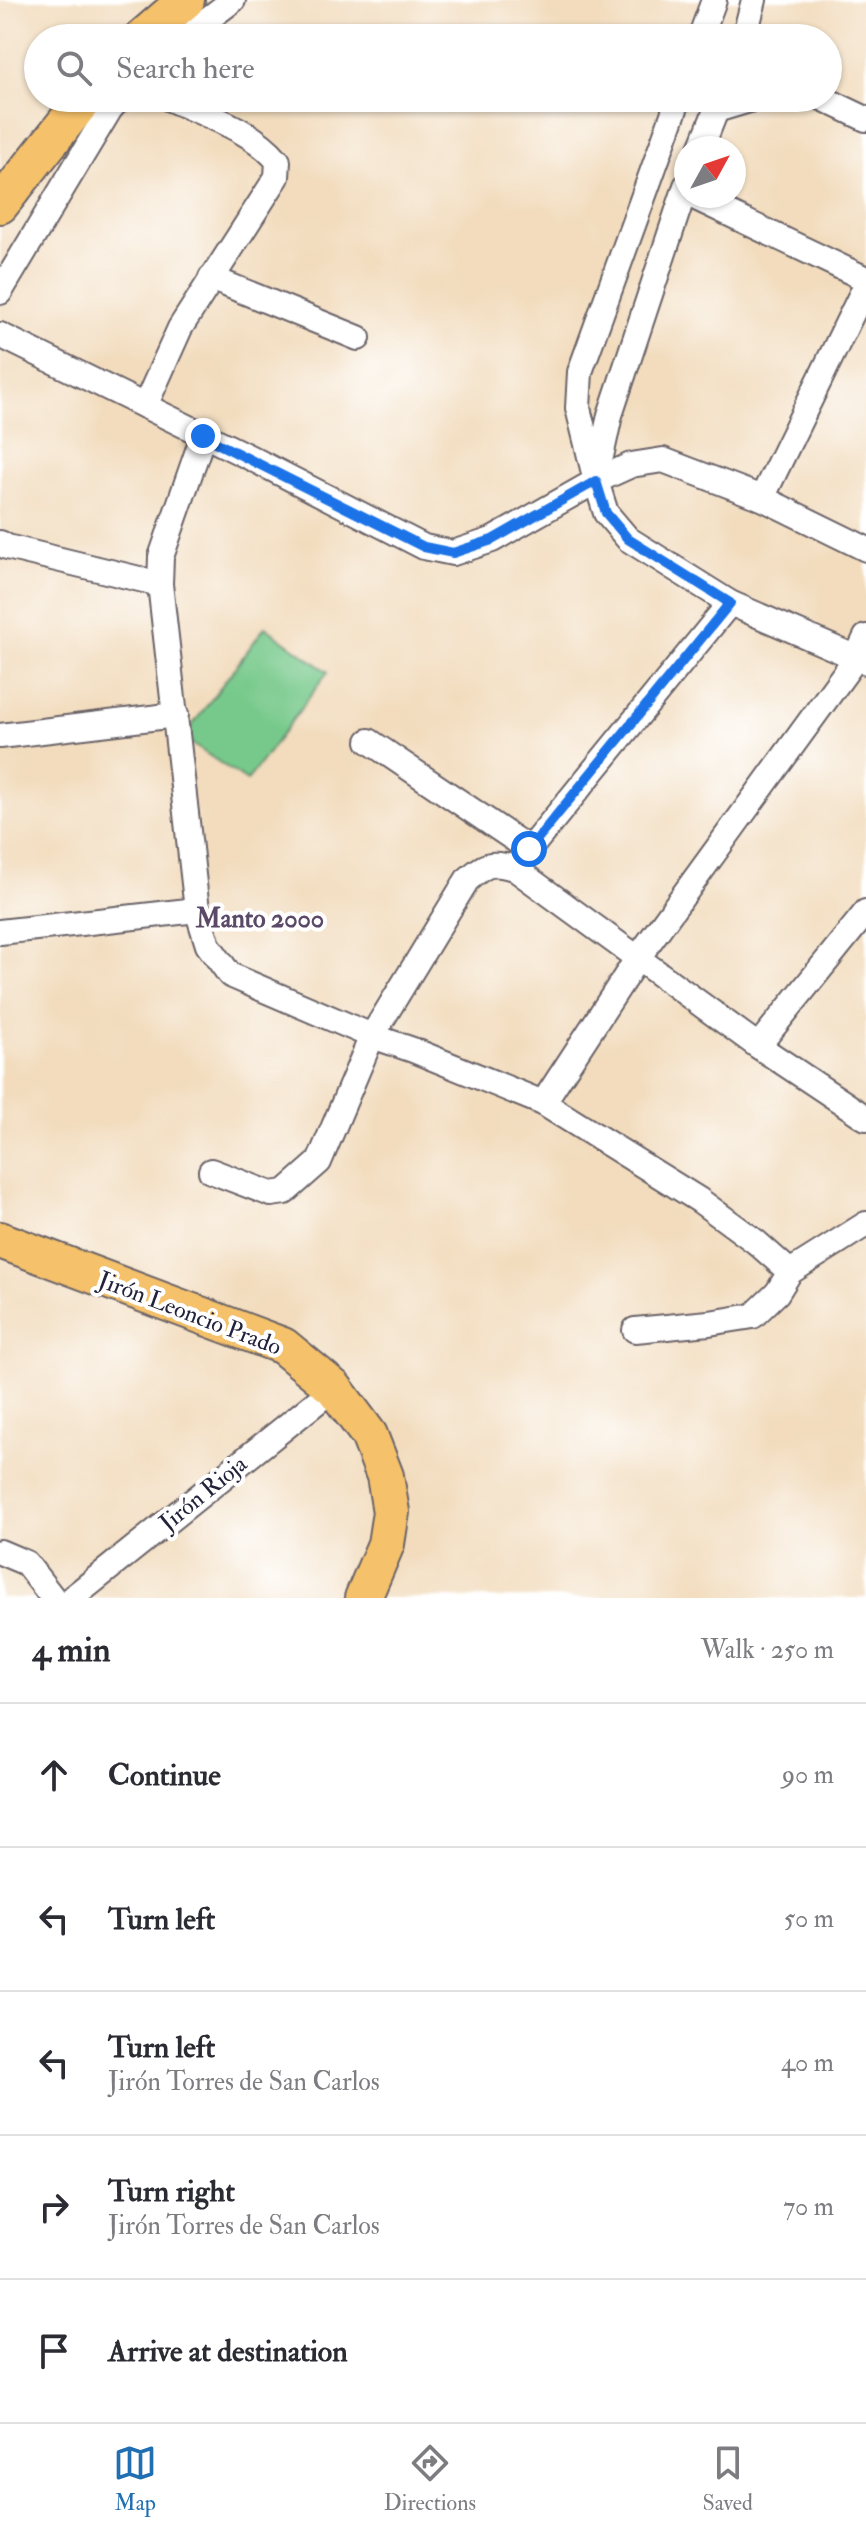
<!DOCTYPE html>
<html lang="en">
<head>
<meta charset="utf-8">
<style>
	:root { --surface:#fff; --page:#f2f2f3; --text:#2b2b33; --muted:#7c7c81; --line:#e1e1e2; --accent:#1f6fb2 }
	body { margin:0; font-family:"IM FELL Double Pica",serif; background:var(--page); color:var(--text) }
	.compass { position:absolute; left:674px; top:136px; width:72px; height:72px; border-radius:50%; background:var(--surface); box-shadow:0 2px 6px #0004; rotate:50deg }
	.stop { position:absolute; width:24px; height:24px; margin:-18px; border:6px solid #1a73e8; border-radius:50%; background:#fff }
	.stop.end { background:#1a73e8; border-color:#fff; box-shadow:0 2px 8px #0008 }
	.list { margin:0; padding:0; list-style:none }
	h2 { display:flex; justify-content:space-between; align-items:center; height:104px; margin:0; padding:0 32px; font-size:34px }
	h2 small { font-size:26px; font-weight:400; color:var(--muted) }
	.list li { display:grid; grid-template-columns:52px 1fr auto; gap:24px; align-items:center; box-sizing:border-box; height:144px; padding:0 32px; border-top:2px solid var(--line) }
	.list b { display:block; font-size:30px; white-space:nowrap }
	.list p { margin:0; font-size:26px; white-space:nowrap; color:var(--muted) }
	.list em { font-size:26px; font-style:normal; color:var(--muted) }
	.icon { flex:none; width:44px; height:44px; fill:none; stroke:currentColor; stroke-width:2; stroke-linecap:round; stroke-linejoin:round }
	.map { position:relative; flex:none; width:866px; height:1598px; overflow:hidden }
	.search { position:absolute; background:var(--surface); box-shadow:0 2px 6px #0004; left:24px; right:24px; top:24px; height:88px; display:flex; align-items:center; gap:20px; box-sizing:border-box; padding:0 28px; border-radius:44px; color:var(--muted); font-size:30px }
	.sheet { height:824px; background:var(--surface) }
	nav { display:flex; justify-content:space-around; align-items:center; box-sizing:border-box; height:112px; border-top:2px solid var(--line); background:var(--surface); font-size:22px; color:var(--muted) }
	nav a { display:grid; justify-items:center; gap:4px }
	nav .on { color:var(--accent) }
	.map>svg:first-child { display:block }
	.green { fill:#77c98b; stroke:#4c7663; stroke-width:2 }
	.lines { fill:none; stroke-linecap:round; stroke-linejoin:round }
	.minor-casing { stroke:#6b6368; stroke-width:28 }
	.highway-casing { stroke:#6b6368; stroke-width:40 }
	.minor { stroke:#fff; stroke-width:24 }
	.highway { stroke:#f5c16b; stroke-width:36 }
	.route { stroke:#1a73e8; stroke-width:10 }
	.labels { text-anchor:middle; stroke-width:8; stroke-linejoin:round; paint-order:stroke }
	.street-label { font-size:24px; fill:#22223b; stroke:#fff }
	.neighbourhood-label { font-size:26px; font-weight:bold; fill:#5a4a68; stroke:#fff }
</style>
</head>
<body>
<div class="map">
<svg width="866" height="1598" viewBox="0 0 866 1598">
	<rect width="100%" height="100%" fill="#fff"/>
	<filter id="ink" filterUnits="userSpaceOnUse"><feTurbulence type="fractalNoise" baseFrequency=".0125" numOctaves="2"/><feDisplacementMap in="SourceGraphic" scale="16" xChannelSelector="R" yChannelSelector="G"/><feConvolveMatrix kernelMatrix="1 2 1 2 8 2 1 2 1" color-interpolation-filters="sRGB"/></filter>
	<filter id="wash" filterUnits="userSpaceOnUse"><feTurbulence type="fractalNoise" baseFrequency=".006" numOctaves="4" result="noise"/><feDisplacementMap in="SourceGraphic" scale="32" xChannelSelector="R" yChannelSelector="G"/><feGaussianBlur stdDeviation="1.8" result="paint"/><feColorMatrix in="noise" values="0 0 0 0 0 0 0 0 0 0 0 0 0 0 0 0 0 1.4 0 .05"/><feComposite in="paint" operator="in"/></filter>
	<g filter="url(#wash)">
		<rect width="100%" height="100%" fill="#f2dcbd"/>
		<!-- green -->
		<polygon class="green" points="265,627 328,672 247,781 183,738"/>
	</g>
	<g filter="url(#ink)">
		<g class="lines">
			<defs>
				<g id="minor">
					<polyline points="183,38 233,0"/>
					<polyline points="700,38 714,0"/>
					<polyline points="744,38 754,0"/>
					<polyline points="679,98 580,372 578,408 596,481 606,513 628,539 730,603 866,662"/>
					<polyline points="822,98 866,119"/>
					<polyline points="716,110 756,98"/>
					<polyline points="701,148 721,98"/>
					<polyline points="692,196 866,279"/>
					<polyline points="211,278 358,338"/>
					<polyline points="0,292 110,109 120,98"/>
					<polyline points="0,335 251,458 424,547 453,553 492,540 596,481 631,465 663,460 762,498 866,549"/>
					<path d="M 145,406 L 180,328 L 277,177 L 278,161 C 252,129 205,115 168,98"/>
					<polyline points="203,436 161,557 160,584 197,910 208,945 230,975 372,1036 413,1050 543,1103 699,1200 756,1242 790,1272 777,1293 753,1316 709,1323 635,1330"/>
					<polyline points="597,475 610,415 686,186"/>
					<polyline points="762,498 866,285"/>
					<polyline points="0,543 7,547 160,584"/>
					<polyline points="0,736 176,715"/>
					<polyline points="369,741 529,849"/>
					<polyline points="514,868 758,1046 866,1118"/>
					<polyline points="0,932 197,910"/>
					<polyline points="758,1046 866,912"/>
					<polyline points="543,1103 637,959 856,658 866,637"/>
					<path d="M 211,1171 L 271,1194 L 285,1192 L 319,1162 L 372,1036 L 467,880 C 486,864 490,861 514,868 L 730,603"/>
					<polyline points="790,1272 866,1224"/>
					<polyline points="0,1552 26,1563 53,1598"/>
					<polyline points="72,1598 334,1388"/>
				</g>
				<g id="highway">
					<polyline points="142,38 186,0"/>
					<polyline points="0,205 85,98"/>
					<polyline points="0,1240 283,1346 334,1388 369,1435 385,1476 391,1512 386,1544 363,1598"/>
				</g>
			</defs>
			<!-- minor casing -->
			<use href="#minor" class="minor-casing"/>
			<!-- highway casing -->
			<use href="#highway" class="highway-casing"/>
			<!-- minor -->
			<use href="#minor" class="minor"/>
			<!-- highway -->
			<use href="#highway" class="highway"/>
		</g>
	</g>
	<g class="lines" filter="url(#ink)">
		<!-- route -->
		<polyline class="route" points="203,436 424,547 453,553 492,540 596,481 606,513 628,539 730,603 529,849"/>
	</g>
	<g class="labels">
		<!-- street labels -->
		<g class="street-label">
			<text transform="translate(190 1313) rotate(21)" y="8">Jirón Leoncio Prado</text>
			<text transform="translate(203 1493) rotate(-39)" y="8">Jirón Rioja</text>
		</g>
		<!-- neighbourhood labels -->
		<g class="neighbourhood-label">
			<text x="260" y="927">Manto 2000</text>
		</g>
	</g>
</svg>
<svg class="compass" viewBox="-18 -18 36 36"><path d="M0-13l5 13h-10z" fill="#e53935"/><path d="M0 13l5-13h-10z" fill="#7c7c81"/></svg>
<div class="stop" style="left:529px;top:849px"></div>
<div class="stop end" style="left:203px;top:436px"></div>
<div class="search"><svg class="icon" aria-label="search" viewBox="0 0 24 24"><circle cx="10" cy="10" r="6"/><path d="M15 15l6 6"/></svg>Search here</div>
</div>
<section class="sheet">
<h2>4 min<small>Walk · 250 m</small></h2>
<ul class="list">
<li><svg class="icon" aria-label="ahead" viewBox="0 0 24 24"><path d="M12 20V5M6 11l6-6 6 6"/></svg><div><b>Continue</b></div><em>90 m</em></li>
<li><svg class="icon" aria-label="left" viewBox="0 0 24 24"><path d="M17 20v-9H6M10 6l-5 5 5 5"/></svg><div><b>Turn left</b></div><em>50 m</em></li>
<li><svg class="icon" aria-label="left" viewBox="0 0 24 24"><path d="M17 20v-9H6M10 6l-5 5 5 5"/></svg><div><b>Turn left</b><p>Jirón Torres de San Carlos</p></div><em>40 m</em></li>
<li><svg class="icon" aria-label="right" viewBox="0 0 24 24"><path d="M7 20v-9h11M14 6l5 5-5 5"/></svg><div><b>Turn right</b><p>Jirón Torres de San Carlos</p></div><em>70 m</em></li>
<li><svg class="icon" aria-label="arrive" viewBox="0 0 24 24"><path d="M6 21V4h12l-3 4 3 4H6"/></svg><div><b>Arrive at destination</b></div></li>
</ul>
</section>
<nav>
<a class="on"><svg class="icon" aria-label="map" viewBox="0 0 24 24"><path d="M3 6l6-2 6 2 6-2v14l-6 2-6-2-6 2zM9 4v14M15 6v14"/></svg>Map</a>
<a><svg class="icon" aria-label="directions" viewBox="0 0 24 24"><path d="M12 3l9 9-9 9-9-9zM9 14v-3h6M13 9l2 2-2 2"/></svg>Directions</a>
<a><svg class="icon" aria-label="saved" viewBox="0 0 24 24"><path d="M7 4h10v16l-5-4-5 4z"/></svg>Saved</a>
</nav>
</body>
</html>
